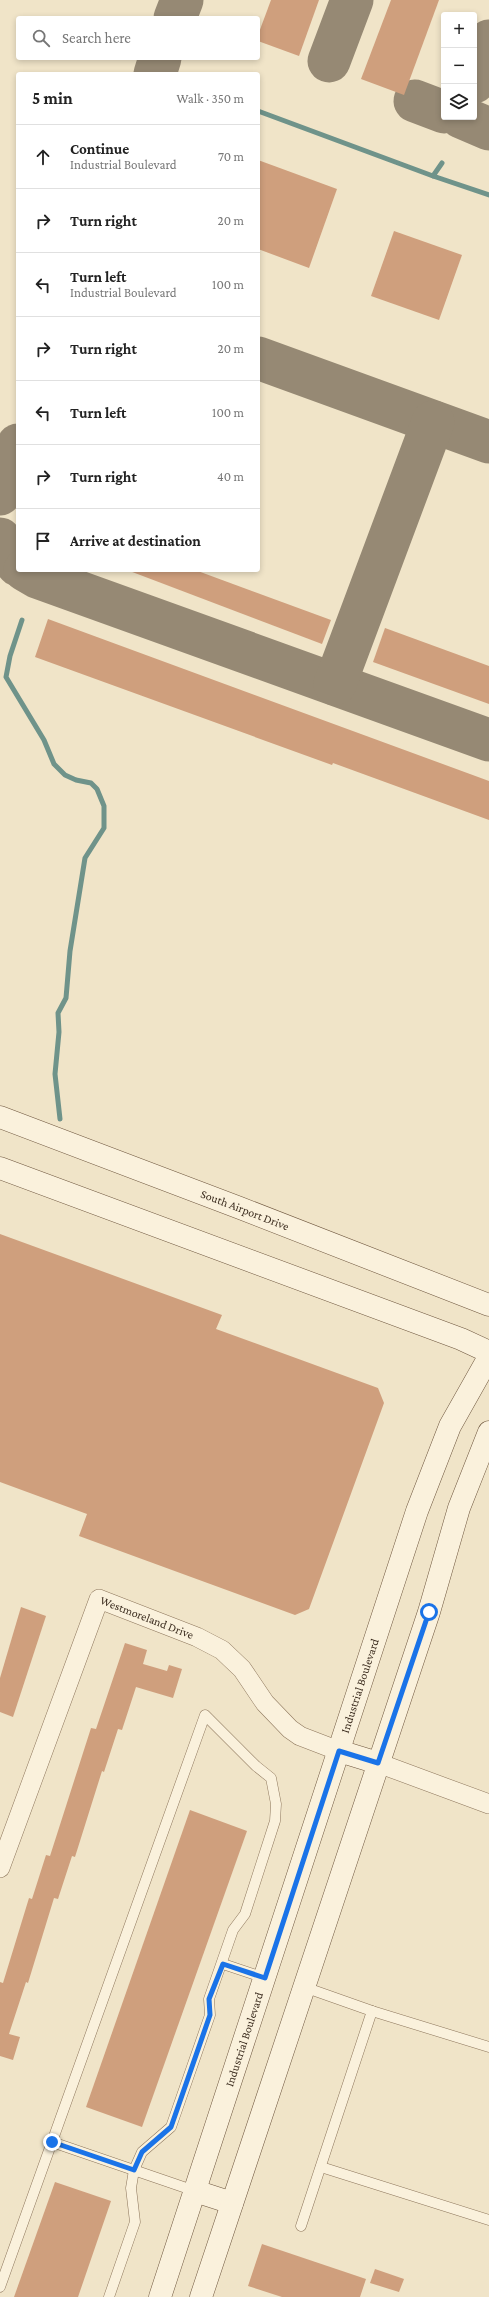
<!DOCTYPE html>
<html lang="en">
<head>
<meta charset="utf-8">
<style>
	:root { --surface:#fff; --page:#f2f2f2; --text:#222; --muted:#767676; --line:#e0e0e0 }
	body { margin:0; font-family:"Crimson Pro",serif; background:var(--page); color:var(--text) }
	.controls { position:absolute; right:12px; top:12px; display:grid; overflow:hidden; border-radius:4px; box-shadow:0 2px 6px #0003 }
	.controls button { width:36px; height:36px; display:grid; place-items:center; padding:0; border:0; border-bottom:1px solid var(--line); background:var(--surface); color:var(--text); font:20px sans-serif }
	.stop { position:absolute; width:12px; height:12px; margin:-9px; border:3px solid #1a73e8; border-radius:50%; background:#fff }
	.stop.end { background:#1a73e8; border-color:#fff; box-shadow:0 1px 4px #0008 }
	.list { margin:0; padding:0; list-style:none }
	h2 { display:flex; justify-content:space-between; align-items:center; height:52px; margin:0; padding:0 16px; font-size:17px }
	h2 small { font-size:13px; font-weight:400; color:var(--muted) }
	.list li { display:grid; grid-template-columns:26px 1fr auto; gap:12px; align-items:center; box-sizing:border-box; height:64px; padding:0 16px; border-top:1px solid var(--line) }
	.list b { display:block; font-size:15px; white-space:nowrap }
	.list p { margin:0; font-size:13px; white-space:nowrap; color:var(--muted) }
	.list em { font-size:13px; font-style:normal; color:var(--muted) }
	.icon { flex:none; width:22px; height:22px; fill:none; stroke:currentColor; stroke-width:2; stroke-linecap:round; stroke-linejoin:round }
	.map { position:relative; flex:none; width:489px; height:2297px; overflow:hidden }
	.search { position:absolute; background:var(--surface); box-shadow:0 2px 6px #0003; left:16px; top:16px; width:244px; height:44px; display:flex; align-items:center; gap:10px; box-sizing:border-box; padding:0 14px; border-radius:4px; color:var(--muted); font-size:15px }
	.panel { position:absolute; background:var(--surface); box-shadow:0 2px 6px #0003; left:16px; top:72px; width:244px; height:500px; border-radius:4px }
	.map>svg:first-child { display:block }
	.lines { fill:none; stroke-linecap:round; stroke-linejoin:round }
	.stream { stroke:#6f938a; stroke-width:5 }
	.taxiway { stroke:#968974; stroke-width:43 }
	.building { fill:#cf9f7d }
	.lane-casing { stroke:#8d765c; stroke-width:11 }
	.street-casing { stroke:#8d765c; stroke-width:20 }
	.secondary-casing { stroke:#6f573f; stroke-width:23 }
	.lane { stroke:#faf1dc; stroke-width:10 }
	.street { stroke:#faf1dc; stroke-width:19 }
	.secondary { stroke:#faf1dc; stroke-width:22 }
	.route { stroke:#1a73e8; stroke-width:5 }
	.labels { text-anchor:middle; stroke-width:3; stroke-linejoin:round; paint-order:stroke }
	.street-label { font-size:12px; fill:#3d2e20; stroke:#f7eed8 }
</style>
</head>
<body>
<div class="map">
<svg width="489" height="2297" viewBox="0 0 489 2297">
	<rect width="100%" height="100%" fill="#f0e4c8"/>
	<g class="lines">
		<!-- stream -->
		<g class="stream">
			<polyline points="258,111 433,176 442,163"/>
			<polyline points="433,176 489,195"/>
			<polyline points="22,620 10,656 6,677 44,740 54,764 65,775 76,780 91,783 97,789 104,806 104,828 85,858 70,951 66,998 58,1013 59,1032 55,1074 60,1119"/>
		</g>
		<!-- taxiway -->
		<g class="taxiway">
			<polyline points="175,18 182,0"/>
			<polyline points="329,61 352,0"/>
			<polyline points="155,74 160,58"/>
			<polyline points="474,82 489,41"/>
			<polyline points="415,101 444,112"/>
			<polyline points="461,117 489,129"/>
			<polyline points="258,358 489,442"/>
			<polyline points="0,494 18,445"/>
			<polyline points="0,539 5,551 18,565"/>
			<polyline points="25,570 37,577 489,740"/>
			<polyline points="335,684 433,422"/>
		</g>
	</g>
	<!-- building -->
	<g class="building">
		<polygon points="271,0 319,0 299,56 258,41 258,35"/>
		<polygon points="391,0 439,0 404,95 361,79"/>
		<polygon points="258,160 337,189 309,268 258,249"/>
		<polygon points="394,231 462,255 439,320 371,296"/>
		<polygon points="127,570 195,570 331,620 322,644"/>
		<polygon points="48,619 489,781 489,820 333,763 332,765 35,657"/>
		<polygon points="385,628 489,666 489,704 373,662"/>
		<polygon points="0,1234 222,1315 216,1329 378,1388 384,1403 309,1609 295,1615 79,1536 87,1514 0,1482"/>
		<polygon points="21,1607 46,1616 13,1717 0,1712 0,1678"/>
		<polygon points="125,1643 147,1650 143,1664 167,1671 169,1665 182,1669 173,1698 136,1687 122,1730 118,1729 104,1772 102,1771 75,1857 72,1856 58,1899 54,1898 28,1983 26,1982 9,2034 20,2037 13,2060 0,2056 0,1982 3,1983 29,1898 32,1899 46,1855 50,1856 91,1728 96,1729"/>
		<polygon points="190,1810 247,1831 142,2127 86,2107"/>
		<polygon points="55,2182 111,2201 78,2297 14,2297"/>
		<polygon points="262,2244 366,2279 360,2297 282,2297 248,2286"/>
		<polygon points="375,2269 404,2279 399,2292 370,2283"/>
	</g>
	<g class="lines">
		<defs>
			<g id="lane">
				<polyline points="223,1964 265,1978"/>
				<polyline points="372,2011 489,2047"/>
				<polyline points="52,2142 195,2191"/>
				<polyline points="321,2167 489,2220"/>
				<polyline points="301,2226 372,2011 304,1987"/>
				<polyline points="0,2287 205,1715 256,1766 271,1778 276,1804 275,1821 245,1914 233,1930 209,1999 210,2015 171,2127 142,2152 134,2170 131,2188 135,2222 109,2297"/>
			</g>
			<g id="street">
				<polyline points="378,1763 489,1804"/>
				<path id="s1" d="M 0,1868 L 99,1599 L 197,1637 L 222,1650 L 242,1669 L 265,1703 L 290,1729 L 300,1736 L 339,1751"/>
			</g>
			<g id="secondary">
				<path id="s2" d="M 0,1117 L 240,1208 L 489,1305"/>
				<polyline points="0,1168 461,1339 489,1352"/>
				<polyline points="339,1751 378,1763"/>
				<polyline points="195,2191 232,2203"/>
				<path id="s3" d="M 160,2297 L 417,1511 L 450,1426 L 489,1357"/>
				<polyline points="201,2297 429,1612 459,1508 489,1432"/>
			</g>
		</defs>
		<!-- lane casing -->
		<use href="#lane" class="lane-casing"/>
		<!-- street casing -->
		<use href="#street" class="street-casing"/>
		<!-- secondary casing -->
		<use href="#secondary" class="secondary-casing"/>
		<!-- lane -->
		<use href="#lane" class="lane"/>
		<!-- street -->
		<use href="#street" class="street"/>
		<!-- secondary -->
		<use href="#secondary" class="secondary"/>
	</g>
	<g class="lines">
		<!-- route -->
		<polyline class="route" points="52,2142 134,2170 142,2152 171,2127 210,2015 209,1999 223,1964 265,1978 339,1751 378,1763 429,1612"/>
	</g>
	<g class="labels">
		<!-- street labels -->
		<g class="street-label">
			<text dy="4" stroke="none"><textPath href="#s2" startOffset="262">South Airport Drive</textPath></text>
			<text dy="4" stroke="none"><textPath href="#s1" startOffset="338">Westmoreland Drive</textPath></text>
			<text dy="4" stroke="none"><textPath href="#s3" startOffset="643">Industrial Boulevard</textPath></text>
			<text dy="4" stroke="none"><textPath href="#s3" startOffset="271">Industrial Boulevard</textPath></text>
		</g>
	</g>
</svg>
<div class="controls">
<button>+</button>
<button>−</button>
<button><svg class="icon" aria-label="layers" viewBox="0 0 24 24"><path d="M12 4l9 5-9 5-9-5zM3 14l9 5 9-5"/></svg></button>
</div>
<div class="stop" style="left:429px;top:1612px"></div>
<div class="stop end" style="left:52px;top:2142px"></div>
<div class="search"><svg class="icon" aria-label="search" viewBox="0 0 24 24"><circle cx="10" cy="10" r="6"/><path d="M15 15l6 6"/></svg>Search here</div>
<section class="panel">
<h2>5 min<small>Walk · 350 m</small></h2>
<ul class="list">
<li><svg class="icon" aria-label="ahead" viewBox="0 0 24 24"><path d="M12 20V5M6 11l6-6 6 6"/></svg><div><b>Continue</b><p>Industrial Boulevard</p></div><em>70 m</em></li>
<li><svg class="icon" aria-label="right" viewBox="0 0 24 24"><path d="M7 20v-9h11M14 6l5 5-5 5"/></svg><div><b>Turn right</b></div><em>20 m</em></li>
<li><svg class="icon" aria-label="left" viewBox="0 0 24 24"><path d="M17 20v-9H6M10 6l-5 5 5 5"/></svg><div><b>Turn left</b><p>Industrial Boulevard</p></div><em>100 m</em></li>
<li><svg class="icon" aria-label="right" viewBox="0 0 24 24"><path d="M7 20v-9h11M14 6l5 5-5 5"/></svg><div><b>Turn right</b></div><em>20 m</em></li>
<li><svg class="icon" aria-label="left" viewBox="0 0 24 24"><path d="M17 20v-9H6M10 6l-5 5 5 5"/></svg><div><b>Turn left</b></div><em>100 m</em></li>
<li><svg class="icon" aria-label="right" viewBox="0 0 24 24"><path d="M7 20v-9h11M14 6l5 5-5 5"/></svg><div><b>Turn right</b></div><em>40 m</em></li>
<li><svg class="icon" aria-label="arrive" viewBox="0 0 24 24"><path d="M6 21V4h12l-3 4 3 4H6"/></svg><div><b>Arrive at destination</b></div></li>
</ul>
</section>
</div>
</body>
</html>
